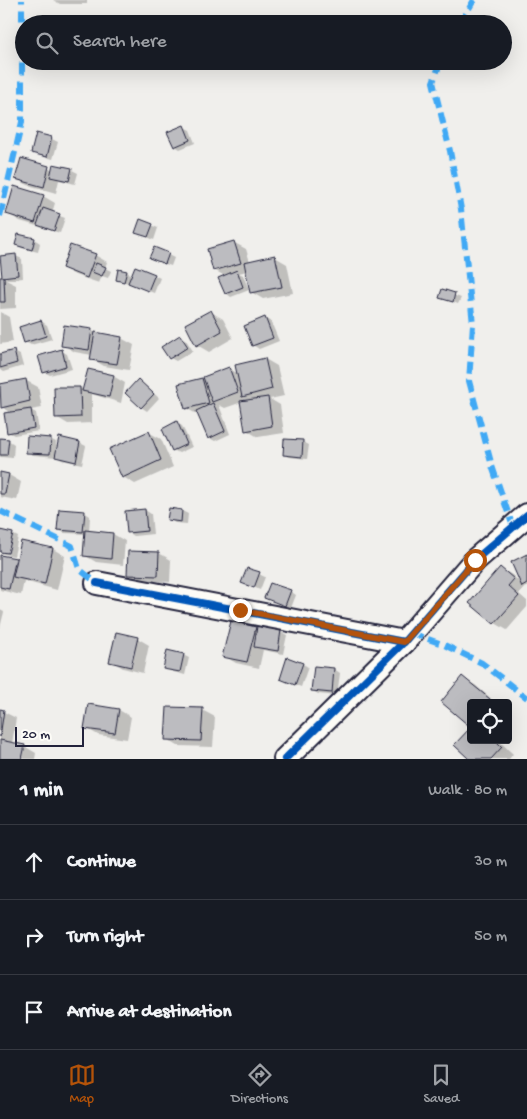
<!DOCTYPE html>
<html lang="en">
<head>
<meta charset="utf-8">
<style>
	:root { --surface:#171b24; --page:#20242c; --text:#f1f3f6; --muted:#9ea1a6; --line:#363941; --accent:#b45309 }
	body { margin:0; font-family:"Gochi Hand",sans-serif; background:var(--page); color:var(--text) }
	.controls { position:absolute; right:15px; bottom:15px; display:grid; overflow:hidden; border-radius:5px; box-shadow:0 5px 20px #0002 }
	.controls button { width:45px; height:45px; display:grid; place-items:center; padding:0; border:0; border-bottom:1px solid var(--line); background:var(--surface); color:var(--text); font:25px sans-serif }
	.scale { position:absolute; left:15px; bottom:12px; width:69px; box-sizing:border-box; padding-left:5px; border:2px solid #22223b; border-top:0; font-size:14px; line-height:18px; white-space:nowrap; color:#22223b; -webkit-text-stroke:4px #fdfcf7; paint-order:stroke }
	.stop { position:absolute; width:15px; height:15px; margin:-11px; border:4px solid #b45309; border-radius:50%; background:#fff }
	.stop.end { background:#b45309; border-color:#fff; box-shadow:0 1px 5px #0008 }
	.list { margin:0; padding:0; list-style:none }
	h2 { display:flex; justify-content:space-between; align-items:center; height:65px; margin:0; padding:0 20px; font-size:21px }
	h2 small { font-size:16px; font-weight:400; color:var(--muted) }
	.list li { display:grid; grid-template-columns:32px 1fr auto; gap:15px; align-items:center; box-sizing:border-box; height:75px; padding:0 20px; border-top:1px solid var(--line) }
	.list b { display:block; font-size:19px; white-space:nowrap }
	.list em { font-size:16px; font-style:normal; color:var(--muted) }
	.icon { flex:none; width:28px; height:28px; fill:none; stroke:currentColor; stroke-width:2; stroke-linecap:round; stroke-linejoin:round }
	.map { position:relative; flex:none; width:527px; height:759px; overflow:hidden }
	.search { position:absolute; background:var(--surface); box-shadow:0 5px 20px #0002; left:15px; right:15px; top:15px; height:55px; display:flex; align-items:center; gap:12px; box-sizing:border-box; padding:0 18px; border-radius:28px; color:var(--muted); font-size:19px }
	.sheet { height:290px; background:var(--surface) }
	nav { display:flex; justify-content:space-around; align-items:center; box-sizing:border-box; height:70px; border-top:1px solid var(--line); background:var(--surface); font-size:14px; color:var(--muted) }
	nav a { display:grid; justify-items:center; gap:2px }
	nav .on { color:var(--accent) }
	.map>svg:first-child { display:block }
	.shadow { fill:#0003 }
	.building { fill:#bcbcc0; stroke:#22223b }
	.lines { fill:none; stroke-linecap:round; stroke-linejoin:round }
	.minor-casing { stroke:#22223b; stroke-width:26 }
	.minor { stroke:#fdfcf7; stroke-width:22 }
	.quiet { stroke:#3fa9f5; stroke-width:6; stroke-dasharray:12 6; stroke-linecap:butt }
	.cycleway-casing { stroke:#fdfcf7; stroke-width:11 }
	.cycleway { stroke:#0057b8; stroke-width:8 }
	.route { stroke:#b45309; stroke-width:6 }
</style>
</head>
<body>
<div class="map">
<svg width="527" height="759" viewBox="0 0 527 759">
	<rect width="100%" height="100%" fill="#f0efec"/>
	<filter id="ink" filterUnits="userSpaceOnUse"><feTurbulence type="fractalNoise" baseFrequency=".02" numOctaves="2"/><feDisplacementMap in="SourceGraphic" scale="10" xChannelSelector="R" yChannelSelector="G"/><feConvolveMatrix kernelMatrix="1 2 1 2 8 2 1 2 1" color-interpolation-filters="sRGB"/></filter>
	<g filter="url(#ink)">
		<!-- shadow -->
		<g class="shadow">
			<polygon points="53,0 87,0 87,4 60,4"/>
			<polygon points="184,127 190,130 195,143 180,149 175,146"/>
			<polygon points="37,135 52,139 58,142 53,159 38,155 33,152"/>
			<polygon points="22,160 53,170 54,165 72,170 78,173 75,184 59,180 56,193 28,185 16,179"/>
			<polygon points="43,196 55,203 52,213 65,218 60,233 20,221 8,214"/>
			<polygon points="141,221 158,228 154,240 143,235"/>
			<polygon points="34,239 40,243 38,252 22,248 17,245"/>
			<polygon points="233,242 246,249 250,262 275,257 287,264 293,293 263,299 251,292 247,271 239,273 243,275 249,290 231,297 226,293 225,276 214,270"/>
			<polygon points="95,255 107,262 105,268 111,271 108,278 102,276 99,283 75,275 63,268"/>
			<polygon points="168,255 174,258 171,266 157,261"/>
			<polygon points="16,256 22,259 23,278 6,280 16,285 16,308 0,309 0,278 7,278 3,276"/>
			<polygon points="127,272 132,275 154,275 160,278 154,293 117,279"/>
			<polygon points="442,291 461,298 458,304 441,297"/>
			<polygon points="0,312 9,317 13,342 0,344"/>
			<polygon points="211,312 223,319 233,338 209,352 197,345"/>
			<polygon points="265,318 271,322 279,341 259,349 253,345"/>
			<polygon points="41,321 47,325 52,339 31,345 25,342"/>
			<polygon points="91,330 97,334 121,338 134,345 129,370 104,366 92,359 92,355 75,352 63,345"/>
			<polygon points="180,336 186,340 193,351 176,361 170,358"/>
			<polygon points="62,351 67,354 72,369 50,375 44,372"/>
			<polygon points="14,352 20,355 23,366 3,372 0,370 0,355"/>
			<polygon points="265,359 277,366 284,396 270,399 280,405 284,433 258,437 246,430 242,402 225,408 219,405 230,434 215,441 209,438 198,415 186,408 202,379 206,381 229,368 238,374"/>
			<polygon points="113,376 125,383 121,403 92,394 92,423 68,424 56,417 80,388 84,390"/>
			<polygon points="25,380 38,387 42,408 31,410 36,413 39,431 14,435 8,432 12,413 2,407 0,386"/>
			<polygon points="139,380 159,398 147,411 141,407"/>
			<polygon points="177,423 182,426 192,447 179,453 173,450"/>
			<polygon points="148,432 161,439 173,467 135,484 123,477"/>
			<polygon points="0,439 8,440 14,444 13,458 0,457"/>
			<polygon points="50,439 56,442 56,452 57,452 60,439 80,443 86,446 82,464 62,460 57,457 33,455 28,452"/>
			<polygon points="303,442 309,445 307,459 290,457 284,454"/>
			<polygon points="0,473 9,475 21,482 17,500 0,497"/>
			<polygon points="170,509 182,511 188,514 187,524 175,523 169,519"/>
			<polygon points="145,510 151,514 153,534 134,536 128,532"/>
			<polygon points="84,512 90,516 89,532 113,534 125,541 123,565 96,562 84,555 86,534 64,533 58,529"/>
			<polygon points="0,531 12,534 18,537 14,556 0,553"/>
			<polygon points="22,542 53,549 65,556 57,590 24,581 21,595 0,590 0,556 18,561"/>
			<polygon points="159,553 171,560 170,582 140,581 128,574"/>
			<polygon points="527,556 527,588 525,587 519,594 527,601 527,607 507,630 495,623 471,603 500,568 512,575 522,584"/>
			<polygon points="248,569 265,577 260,590 249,585"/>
			<polygon points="290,591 296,595 291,608 266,598"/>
			<polygon points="0,610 4,612 0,628"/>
			<polygon points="255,628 281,632 287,635 283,654 263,650 259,668 236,663 224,656"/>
			<polygon points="137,638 149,645 143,673 123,668 111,661"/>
			<polygon points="183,655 189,658 185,675 170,671 165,668"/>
			<polygon points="303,664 308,667 301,687 281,679"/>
			<polygon points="316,667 334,669 340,673 337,696 318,694 313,691"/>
			<polygon points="463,678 475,685 496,703 471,703 471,725 469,724"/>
			<polygon points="89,705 119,710 131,717 127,739 98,735 86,728"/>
			<polygon points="0,710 16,718 12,744 24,746 36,753 35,759 0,759"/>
			<polygon points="202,710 215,717 213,747 178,746 166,739"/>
			<polygon points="471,740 498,740 513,754 509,759 471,759"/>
		</g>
		<!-- building -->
		<g class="building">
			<polygon points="184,125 190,140 174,147 167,132"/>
			<polygon points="36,133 52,137 47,157 31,153"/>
			<polygon points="21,158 49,166 44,187 15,179"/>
			<polygon points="53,164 72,168 69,181 50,177"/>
			<polygon points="14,186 44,195 35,223 6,214"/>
			<polygon points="43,208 60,214 54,231 37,225"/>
			<polygon points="140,219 153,224 148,237 135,233"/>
			<polygon points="18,234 35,238 32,250 15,245"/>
			<polygon points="234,241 241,263 213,271 207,249"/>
			<polygon points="70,245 96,254 87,278 62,268"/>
			<polygon points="154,247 169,253 165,264 149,258"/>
			<polygon points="16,254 18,275 2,277 0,256"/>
			<polygon points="275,255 282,287 250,293 244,262"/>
			<polygon points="96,263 106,267 102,276 92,272"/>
			<polygon points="135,266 155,274 148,291 128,283"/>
			<polygon points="118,269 127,271 124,282 116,280"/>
			<polygon points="237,270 243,287 225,294 218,278"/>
			<polygon points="0,277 4,277 5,302 0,302"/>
			<polygon points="442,289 455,293 453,302 439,298"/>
			<polygon points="211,310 222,331 196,346 185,324"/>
			<polygon points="265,317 273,338 252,346 244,326"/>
			<polygon points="41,320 46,336 24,343 19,327"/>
			<polygon points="64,325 92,329 89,350 61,346"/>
			<polygon points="95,332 122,337 117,364 90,360"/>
			<polygon points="180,335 188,347 169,359 161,347"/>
			<polygon points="62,349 66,366 43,373 38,356"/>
			<polygon points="14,350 17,363 0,368 0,354"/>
			<polygon points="265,358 272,389 242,397 235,365"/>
			<polygon points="229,367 238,392 212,402 203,377"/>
			<polygon points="88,369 114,375 109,397 82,391"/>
			<polygon points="202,378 209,403 185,409 178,384"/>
			<polygon points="26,379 30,401 1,408 0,384"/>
			<polygon points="138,379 154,394 141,408 125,393"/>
			<polygon points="54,387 80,387 81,417 55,418"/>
			<polygon points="268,397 272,426 245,431 240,401"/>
			<polygon points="213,403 225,431 208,439 196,411"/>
			<polygon points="31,409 34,428 7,433 4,413"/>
			<polygon points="177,421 187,444 172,451 162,429"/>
			<polygon points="149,431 161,460 122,478 109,449"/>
			<polygon points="27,436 51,438 50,454 26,453"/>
			<polygon points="59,437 80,442 76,462 55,457"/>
			<polygon points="0,438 9,439 7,455 0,455"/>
			<polygon points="284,439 303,440 302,457 283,455"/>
			<polygon points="0,472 9,474 5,494 0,494"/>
			<polygon points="169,508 182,510 181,522 167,520"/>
			<polygon points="59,509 85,511 83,532 57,530"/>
			<polygon points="145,509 147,531 127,533 125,511"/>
			<polygon points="0,530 13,533 8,553 0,552"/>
			<polygon points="85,530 113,533 111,559 83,556"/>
			<polygon points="21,541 53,548 45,584 13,577"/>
			<polygon points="128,551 159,552 158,576 127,575"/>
			<polygon points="527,554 527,584 522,587 511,562"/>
			<polygon points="0,555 16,558 9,589 0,587"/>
			<polygon points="500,567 514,579 508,586 519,596 494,624 469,603"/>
			<polygon points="247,568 260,572 254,588 241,583"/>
			<polygon points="270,583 291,590 285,606 264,598"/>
			<polygon points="231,621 256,627 247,662 222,657"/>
			<polygon points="257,626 281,630 278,651 254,647"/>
			<polygon points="116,632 138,637 131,667 109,662"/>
			<polygon points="167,650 184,654 180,672 163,669"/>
			<polygon points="287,657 303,663 295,685 280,679"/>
			<polygon points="314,666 334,668 332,693 311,691"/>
			<polygon points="462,676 490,699 486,703 471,703 471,722 468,725 441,702"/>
			<polygon points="88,704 119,709 115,733 84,729"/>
			<polygon points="167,707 203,708 201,741 165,740"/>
			<polygon points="0,709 4,710 0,737"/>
			<polygon points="471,727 471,740 495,740 502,747 491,759 469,759 454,745"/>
			<polygon points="0,740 25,745 22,759 0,759"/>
		</g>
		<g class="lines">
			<defs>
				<g id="minor">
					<polyline points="97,583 404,642"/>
					<polyline points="285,759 404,642 475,560 527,515"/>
				</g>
			</defs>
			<!-- minor casing -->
			<use href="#minor" class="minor-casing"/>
			<!-- minor -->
			<use href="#minor" class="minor"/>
			<!-- quiet -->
			<g class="quiet">
				<polyline points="460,24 474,0"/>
				<polyline points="441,61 433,82 450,151 461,209 473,324 469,381 492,466 513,527"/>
				<polyline points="0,216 22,122 22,0"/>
				<polyline points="0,511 72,546 79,569 97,583"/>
				<polyline points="411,633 442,644 482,663 527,698"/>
			</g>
			<defs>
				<g id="cycleway">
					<polyline points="97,583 404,642"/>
					<polyline points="285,759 404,642 475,560 527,515"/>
				</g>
			</defs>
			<!-- cycleway casing -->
			<use href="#cycleway" class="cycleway-casing"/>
			<!-- cycleway -->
			<use href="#cycleway" class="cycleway"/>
		</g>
	</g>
	<g class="lines" filter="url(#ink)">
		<!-- route -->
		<polyline class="route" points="240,610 404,642 475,560"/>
	</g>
</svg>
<div class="controls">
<button><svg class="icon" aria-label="locate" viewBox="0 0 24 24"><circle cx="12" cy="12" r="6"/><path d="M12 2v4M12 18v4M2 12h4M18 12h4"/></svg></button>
</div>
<div class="scale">20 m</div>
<div class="stop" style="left:475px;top:560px"></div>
<div class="stop end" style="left:240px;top:610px"></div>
<div class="search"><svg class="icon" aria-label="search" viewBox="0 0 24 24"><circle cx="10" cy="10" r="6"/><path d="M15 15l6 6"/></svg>Search here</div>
</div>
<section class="sheet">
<h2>1 min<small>Walk · 80 m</small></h2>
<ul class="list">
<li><svg class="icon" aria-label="ahead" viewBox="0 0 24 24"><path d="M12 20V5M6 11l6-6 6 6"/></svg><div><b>Continue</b></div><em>30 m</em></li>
<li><svg class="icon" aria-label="right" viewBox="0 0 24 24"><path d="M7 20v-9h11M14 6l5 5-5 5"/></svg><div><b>Turn right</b></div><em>50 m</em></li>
<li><svg class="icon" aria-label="arrive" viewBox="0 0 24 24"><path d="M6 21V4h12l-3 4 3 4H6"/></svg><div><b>Arrive at destination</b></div></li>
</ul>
</section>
<nav>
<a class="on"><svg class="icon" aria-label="map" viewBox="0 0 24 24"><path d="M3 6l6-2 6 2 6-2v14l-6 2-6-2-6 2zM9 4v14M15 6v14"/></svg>Map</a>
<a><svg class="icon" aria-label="directions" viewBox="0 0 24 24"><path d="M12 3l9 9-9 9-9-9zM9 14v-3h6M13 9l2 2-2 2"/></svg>Directions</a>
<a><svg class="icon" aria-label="saved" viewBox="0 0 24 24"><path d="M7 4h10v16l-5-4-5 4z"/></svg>Saved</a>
</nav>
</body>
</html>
